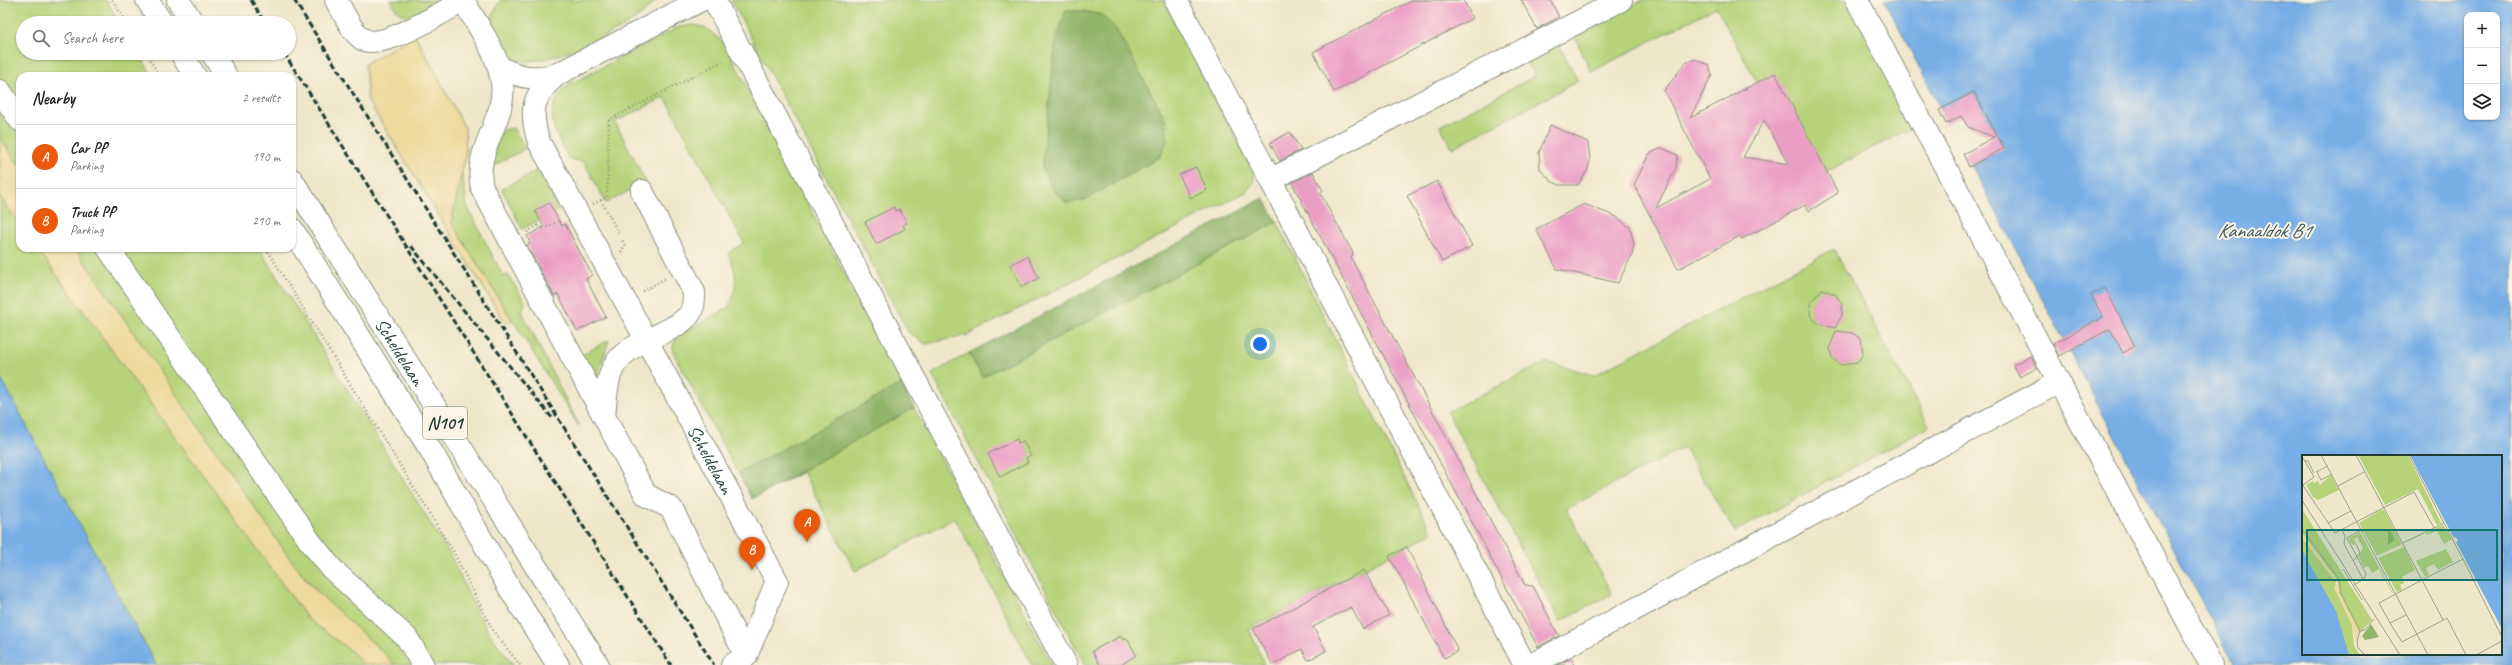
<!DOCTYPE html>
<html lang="en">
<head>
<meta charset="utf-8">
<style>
	:root { --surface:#fff; --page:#f6f6f6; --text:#222; --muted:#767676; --line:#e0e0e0; --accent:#ea580c }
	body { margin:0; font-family:Caveat,sans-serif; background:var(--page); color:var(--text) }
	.controls { position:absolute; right:12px; top:12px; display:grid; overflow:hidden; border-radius:8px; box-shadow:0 1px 3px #0004 }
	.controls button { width:36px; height:36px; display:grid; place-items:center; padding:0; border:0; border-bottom:1px solid var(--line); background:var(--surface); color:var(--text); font:20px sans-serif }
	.you { position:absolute; left:1260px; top:344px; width:14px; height:14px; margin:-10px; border:3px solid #fff; border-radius:50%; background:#1a73e8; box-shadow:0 0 0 6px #1a73e833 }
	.badge { display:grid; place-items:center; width:26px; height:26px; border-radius:50%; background:var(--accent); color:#fff; font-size:13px; font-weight:700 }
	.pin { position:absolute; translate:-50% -33px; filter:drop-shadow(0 1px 2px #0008) }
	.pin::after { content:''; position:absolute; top:21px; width:14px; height:12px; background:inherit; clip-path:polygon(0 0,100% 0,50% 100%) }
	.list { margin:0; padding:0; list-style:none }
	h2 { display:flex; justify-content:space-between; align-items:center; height:52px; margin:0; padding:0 16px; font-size:17px }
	h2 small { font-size:13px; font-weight:400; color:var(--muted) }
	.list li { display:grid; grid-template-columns:26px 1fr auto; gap:12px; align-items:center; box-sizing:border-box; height:64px; padding:0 16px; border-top:1px solid var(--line) }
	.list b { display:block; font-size:15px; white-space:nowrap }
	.list p { margin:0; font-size:13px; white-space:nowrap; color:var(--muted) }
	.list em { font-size:13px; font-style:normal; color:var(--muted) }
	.icon { flex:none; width:22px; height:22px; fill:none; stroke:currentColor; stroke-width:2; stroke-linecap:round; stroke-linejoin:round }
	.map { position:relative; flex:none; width:2512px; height:665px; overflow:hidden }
	.search { position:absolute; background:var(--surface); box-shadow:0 1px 3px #0004; left:16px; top:16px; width:280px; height:44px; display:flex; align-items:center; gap:10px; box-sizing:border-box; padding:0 14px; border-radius:22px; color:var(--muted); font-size:15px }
	.panel { position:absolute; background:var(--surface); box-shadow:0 1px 3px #0004; left:16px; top:72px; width:280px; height:180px; border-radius:12px }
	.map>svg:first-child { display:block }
	.green { fill:#b7d37a; stroke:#6b8857 }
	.forest { fill:#91b56a; stroke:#58794f }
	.sand { fill:#eeda9e; stroke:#868c69 }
	.water { fill:#77aee6; stroke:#4b768d; fill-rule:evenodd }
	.building { fill:#eb9ec5; fill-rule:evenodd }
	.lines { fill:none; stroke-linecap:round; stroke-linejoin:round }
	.minor-casing { stroke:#87927f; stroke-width:24 }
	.major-casing { stroke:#87927f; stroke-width:24 }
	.path { stroke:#87927f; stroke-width:2.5; stroke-dasharray:1 3; stroke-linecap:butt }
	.minor { stroke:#fff; stroke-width:22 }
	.major { stroke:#fff; stroke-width:22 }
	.rail { stroke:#1f3d34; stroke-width:3; stroke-dasharray:6 3; stroke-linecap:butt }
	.labels { text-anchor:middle; stroke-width:4; stroke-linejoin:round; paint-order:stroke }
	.shield { fill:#fcf5e5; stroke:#617469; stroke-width:1 }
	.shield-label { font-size:18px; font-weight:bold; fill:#1f3d34 }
	.street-label { font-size:19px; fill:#1f3d34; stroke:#fcf5e5 }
	.water-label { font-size:20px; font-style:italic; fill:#355960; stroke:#fcf5e5 }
	.inset-road { fill:none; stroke:#9ca38e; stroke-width:1 }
	.view { fill:#0f766e; fill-opacity:0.15; stroke:#0f766e; stroke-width:2 }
	.inset-edge { fill:none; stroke:#1f3d34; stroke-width:2 }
</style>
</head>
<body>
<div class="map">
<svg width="2512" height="665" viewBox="0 0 2512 665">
	<rect width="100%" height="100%" fill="#fcf5e5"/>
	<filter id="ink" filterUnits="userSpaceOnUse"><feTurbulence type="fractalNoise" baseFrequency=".025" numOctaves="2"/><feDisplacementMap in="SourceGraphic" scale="8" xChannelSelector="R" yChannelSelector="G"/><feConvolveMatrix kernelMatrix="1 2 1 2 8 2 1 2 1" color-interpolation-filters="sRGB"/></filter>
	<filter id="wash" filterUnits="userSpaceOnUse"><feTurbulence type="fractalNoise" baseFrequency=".012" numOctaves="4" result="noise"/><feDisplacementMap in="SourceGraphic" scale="16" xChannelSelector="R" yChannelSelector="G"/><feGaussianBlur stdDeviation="0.9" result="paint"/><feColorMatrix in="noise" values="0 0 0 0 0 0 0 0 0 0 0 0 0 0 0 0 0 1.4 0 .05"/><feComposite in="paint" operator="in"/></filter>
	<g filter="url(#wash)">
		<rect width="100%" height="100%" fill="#efe7ca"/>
		<!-- green -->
		<g class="green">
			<polygon points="0,0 106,0 120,23 23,23 23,53 138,53 153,76 20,76 20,167 0,138"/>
			<polygon points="390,0 445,0 411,18 398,12"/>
			<path d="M 501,0 L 656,0 C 651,5 646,11 641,15 C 620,32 543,68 517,60 C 508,57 500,48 495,40 C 488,26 493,11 501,0 Z"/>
			<polygon points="731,0 1163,0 1254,172 1254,182 1246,192 968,335 926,344 909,333"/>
			<polygon points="1643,0 1849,0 1915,126 1810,180 1716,7 1591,72 1574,35"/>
			<path d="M 694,25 L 706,28 L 724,43 L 914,408 L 1052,665 L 1032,665 L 955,518 L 855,571 L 803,472 L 752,499 L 675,356 C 671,346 674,340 681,334 L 728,308 C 738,287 738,274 728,253 L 744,243 L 665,97 L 615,122 L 646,182 L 606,203 L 584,162 L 569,159 C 554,131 541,111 568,85 L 679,27 Z"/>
			<polygon points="1558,43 1578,81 1452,148 1440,126 1535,76 1527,60"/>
			<polygon points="513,128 526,148 495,165 490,157 503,130"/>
			<polygon points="461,169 467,206 503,276 508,275 525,302 522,312 579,426 451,222"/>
			<polygon points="538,170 559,210 522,229 502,189"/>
			<polygon points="0,197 20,225 20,248 37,248 308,619 351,651 364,665 156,665 0,377"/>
			<polygon points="1277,222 1432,533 1249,629 1265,665 1085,665 932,374 969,353 982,377"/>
			<path d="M 75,248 L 259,248 L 449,553 L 477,612 L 493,639 L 514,665 L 394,665 C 380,646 359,632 342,616 C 322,598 305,577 288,556 Z"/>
			<polygon points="1834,249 1929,426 1735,532 1684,447 1566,509 1612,594 1560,621 1447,412 1546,362 1594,375"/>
			<polygon points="609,340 596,381 582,355"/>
		</g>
		<!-- forest -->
		<g class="forest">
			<polygon points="1066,11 1084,11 1102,15 1116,29 1165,118 1168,139 1160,157 1085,200 1067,203 1052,189 1042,168 1056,39"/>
			<polygon points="1264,198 1277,222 982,377 969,353"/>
			<polygon points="901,384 914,408 752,499 739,473"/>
		</g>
		<!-- sand -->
		<g class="sand">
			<polygon points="415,35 465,128 466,154 451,222 512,320 506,324 368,101 365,64"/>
			<polygon points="0,138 20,167 20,225 0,197"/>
			<polygon points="37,248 75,248 288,556 312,587 387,656 394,665 364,665 351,651 308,619"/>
		</g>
		<!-- water -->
		<g class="water">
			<path d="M 1884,0 L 2512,0 L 2512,665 L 2235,665 L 1972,166 L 2004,148 L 1974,92 L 1941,109 ZM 2467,15 L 2497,15 L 2497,117 L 2467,117 ZM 2303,456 L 2501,456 L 2501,654 L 2303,654 Z"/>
			<polygon points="0,377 156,665 0,665"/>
		</g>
		<g id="blocks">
			<!-- building -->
			<g class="building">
				<polygon points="1413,0 1463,0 1473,18 1334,92 1313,52"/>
				<polygon points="1521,0 1550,0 1559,17 1537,29"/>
				<path d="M 1695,59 L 1709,65 L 1712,75 L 1690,118 L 1775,73 L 1838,193 L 1809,211 L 1805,205 L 1742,239 L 1740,236 L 1678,269 L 1634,185 L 1649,154 L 1662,148 L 1678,155 L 1676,168 L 1656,208 L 1710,179 L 1664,91 L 1685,63 ZM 1764,120 L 1789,164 L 1743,157 Z"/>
				<polygon points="1974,92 2004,148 1969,167 1963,154 1994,137 1968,127 1961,116 1946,124 1939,110"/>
				<polygon points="1550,125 1588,142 1590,161 1588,169 1578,185 1559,185 1551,181 1540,169 1539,153"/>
				<polygon points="1290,132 1301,150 1280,161 1270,143"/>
				<polygon points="1196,167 1207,190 1191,198 1179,175"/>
				<polygon points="1313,172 1323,191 1320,193 1353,253 1351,258 1525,585 1533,586 1559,636 1538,647 1292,183"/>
				<polygon points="1437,181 1472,246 1442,262 1407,196"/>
				<polygon points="549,203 562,226 565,224 592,275 586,279 606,317 577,331 558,294 554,296 527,245 530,243 527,236 544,227 535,211"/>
				<polygon points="1584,204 1617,217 1630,228 1634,244 1632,255 1618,283 1557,269 1536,229"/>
				<polygon points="894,207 895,211 899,209 907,223 903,225 905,229 876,244 865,222"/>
				<polygon points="1027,256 1039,278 1022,287 1010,265"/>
				<polygon points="2105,288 2135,346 2123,353 2110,329 2059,356 2053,344 2103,317 2091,295"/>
				<polygon points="1822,289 1836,295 1842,304 1842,315 1835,328 1819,324 1811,317 1810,311 1812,301"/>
				<polygon points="1836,331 1852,333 1861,339 1863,354 1857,363 1841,365 1832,358 1830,347"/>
				<polygon points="2031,356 2037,368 2020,377 2013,365"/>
				<polygon points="1017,439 1018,443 1023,441 1031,456 1026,458 1028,462 1000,477 988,454"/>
				<polygon points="1407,547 1458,651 1444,658 1389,556"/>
				<polygon points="1364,570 1389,615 1363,629 1351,607 1313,627 1326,651 1308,660 1302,649 1273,665 1253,629"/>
				<polygon points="1121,636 1123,640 1127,638 1136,655 1121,665 1100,665 1092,651"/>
				<polygon points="1571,658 1574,665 1557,665"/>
			</g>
		</g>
	</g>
	<g filter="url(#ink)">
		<use href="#blocks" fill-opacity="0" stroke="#87927f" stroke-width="1"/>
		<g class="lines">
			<defs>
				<g id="minor">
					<path d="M 336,0 C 343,11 351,31 361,38 C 380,53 444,11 464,0"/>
					<path d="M 463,0 C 477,25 499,54 502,83 C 507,119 473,149 482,188 L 646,495 L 671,508 L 746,656"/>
					<path id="s1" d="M 701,0 L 558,74 C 532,94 529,112 539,142 L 777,581 L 746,656 L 732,665"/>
					<polyline points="714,0 1066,665"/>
					<polyline points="1176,0 1525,665"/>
					<path d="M 499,67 C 520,78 535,80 558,74"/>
					<polyline points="0,91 20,120"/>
					<polyline points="1272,179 1621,0"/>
					<polyline points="108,248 309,540 332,569 407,638 423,665"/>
					<polyline points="2059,382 2211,665"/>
					<path d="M 604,416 C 606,399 606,374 618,360 C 635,340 668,335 686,318 C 694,311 694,301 694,292 L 642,191"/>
					<polyline points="1531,665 2059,382 1857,0"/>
				</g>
				<g id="major">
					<polyline points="147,0 162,23"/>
					<polyline points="178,0 193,23"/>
					<polyline points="181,53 195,76"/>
					<polyline points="212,53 226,76"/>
					<path id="s2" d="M 292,180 L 598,665"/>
					<polyline points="292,229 430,449 510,589 558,665"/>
				</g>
			</defs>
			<!-- minor casing -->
			<use href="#minor" class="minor-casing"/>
			<!-- major casing -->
			<use href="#major" class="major-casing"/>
			<!-- path -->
			<g class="path">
				<polyline points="112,0 127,23"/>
				<polyline points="146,53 160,76"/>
				<polyline points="601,200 619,234"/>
				<polyline points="593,204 607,197 609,120 725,60"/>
				<polyline points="527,232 539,225 542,229 560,221"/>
				<polyline points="266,248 453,551 493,631 520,665"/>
				<polyline points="621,252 625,245 622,240"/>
				<polyline points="643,291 666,278"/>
			</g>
			<!-- minor -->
			<use href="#minor" class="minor"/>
			<!-- major -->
			<use href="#major" class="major"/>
			<!-- rail -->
			<g class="rail">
				<polyline points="251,0 265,23"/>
				<polyline points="294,0 714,665"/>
				<polyline points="284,53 671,665"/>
				<polyline points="411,246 553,419"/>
			</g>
		</g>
	</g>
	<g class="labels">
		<!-- shield labels -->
		<rect class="shield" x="423" y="407" width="44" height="32" rx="3"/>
		<g class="shield-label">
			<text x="445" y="429">N101</text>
		</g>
		<!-- street labels -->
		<g class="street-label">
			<text dy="7" stroke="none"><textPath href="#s2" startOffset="203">Scheldelaan</textPath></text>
			<text dy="7" stroke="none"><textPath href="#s1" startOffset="599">Scheldelaan</textPath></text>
		</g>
		<!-- water labels -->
		<g class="water-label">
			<text x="2264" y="237">Kanaaldok B1</text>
		</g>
	</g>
	<!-- overview -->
	<g transform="translate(2302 455)">
		<rect width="200" height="200" fill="#efe7ca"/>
		<path d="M 56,0 L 106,0 L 139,68 L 135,70 L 116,34 L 83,50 ZM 29,20 L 37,35 L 16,45 L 11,42 L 4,30 L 11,26 L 12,28 L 16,26 L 18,30 ZM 0,54 L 70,165 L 57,179 L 37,138 L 35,125 L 0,78 ZM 79,55 L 82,55 L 100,89 L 75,101 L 57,68 ZM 141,70 L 150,84 L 142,89 L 135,76 L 125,80 L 124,78 ZM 58,77 L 91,138 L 90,138 L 77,114 L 70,118 L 66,111 L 62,113 L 56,101 L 61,93 L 55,82 L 52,84 L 54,89 L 51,90 L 48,87 L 47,83 ZM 0,83 L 34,126 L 33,134 L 50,170 L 52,191 L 58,200 L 47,200 L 0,95 ZM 102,92 L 113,115 L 100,122 L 102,128 L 98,130 L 100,135 L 95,137 L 76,103 ZM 144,94 L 151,107 L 136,115 L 132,109 L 124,113 L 127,120 L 123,122 L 114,106 Z" fill="#b7d37a"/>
		<path d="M 86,76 L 89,77 L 93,85 L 86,90 ZM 69,169 L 77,182 L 63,185 L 60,181 Z" fill="#91b56a"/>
		<path d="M 0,78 L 36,128 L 37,138 L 57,176 L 56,184 L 53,186 L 50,170 L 33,134 L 35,128 L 0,83 Z" fill="#eeda9e"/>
		<path d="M 108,0 L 200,0 L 200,174 L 154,87 L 156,86 L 154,82 L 152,83 ZM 0,95 L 34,156 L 47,200 L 0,200 Z" fill="#77aee6"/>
		<path class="inset-road" d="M 19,0 L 126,200M 54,0 L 120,125 L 77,148 L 88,168M 107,0 L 142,68 L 132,73M 3,6 L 6,6 L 12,18M 14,17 L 26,11M 15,17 L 19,25 L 30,19M 0,29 L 33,78 L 112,37 L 132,73 L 101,88M 1,30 L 12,22 L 1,3M 36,31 L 62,17M 0,45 L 98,200M 26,68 L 49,56M 0,74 L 37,124 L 39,138 L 58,176M 40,75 L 43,81 L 42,89 L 61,124M 161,104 L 200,182M 51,106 L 58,98 L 54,89M 41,114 L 60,145M 52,130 L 62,124 L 64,119 L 45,83 L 59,75M 104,160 L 88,168 L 100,187 L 145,163 L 164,200M 141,165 L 120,125 L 161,104 L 142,68M 63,200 L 56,193 L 55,187 L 58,176 L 63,175 L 72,164M 174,200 L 200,186"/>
		<path class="view" d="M 5,75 L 195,75 L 195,125 L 5,125 Z"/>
		<rect width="200" height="200" class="inset-edge"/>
	</g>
</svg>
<div class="controls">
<button>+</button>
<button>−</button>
<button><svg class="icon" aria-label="layers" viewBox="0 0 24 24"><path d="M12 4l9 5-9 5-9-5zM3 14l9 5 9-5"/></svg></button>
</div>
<div class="you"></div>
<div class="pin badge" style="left:807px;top:542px">A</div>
<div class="pin badge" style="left:752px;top:570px">B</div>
<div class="search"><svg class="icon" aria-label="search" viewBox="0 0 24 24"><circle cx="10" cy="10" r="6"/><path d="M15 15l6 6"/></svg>Search here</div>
<section class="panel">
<h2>Nearby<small>2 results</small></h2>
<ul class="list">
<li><span class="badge">A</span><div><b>Car PP</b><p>Parking</p></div><em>190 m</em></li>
<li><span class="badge">B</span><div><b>Truck PP</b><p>Parking</p></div><em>210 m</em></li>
</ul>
</section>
</div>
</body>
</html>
